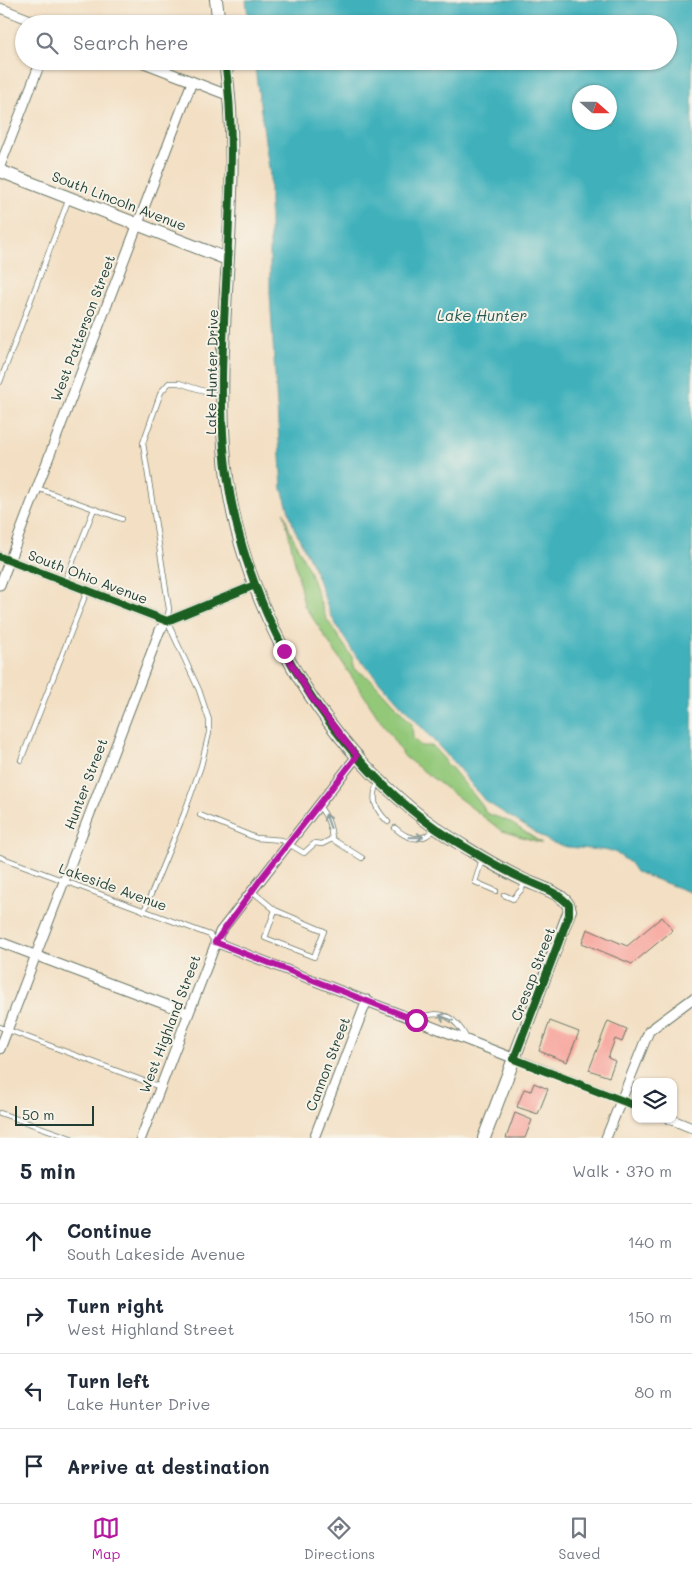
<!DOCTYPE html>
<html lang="en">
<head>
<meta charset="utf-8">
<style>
	:root { --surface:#fff; --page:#f6f6f7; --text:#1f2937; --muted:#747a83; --line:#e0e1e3; --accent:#b5179e }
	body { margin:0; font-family:Mali,sans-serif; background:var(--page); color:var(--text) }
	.controls { position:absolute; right:15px; bottom:15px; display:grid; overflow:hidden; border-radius:10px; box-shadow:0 1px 4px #0004 }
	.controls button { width:45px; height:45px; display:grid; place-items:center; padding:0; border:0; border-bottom:1px solid var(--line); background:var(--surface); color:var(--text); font:25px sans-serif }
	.compass { position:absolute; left:572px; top:85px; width:45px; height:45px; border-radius:50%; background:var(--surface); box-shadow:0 1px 4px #0004; rotate:111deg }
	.scale { position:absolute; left:15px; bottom:12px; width:79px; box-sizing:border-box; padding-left:5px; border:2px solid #1f3d34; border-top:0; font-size:14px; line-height:18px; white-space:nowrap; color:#1f3d34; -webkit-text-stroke:4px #f7f3e8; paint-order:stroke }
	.stop { position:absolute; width:15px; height:15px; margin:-11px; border:4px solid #b5179e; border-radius:50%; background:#fff }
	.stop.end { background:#b5179e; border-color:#fff; box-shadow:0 1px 5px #0008 }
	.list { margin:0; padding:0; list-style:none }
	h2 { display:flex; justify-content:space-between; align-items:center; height:65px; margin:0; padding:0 20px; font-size:21px }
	h2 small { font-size:16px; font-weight:400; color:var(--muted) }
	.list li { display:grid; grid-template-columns:32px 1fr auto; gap:15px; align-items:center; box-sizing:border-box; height:75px; padding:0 20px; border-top:1px solid var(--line) }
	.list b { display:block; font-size:19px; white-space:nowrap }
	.list p { margin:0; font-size:16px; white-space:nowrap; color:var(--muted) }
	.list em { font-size:16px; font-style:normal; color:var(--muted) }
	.icon { flex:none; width:28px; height:28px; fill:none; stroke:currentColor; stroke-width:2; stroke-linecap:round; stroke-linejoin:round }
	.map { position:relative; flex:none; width:692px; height:1138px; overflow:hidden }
	.search { position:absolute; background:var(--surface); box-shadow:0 1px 4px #0004; left:15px; right:15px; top:15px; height:55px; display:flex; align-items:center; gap:12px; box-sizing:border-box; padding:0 18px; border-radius:28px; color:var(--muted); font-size:19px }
	.sheet { height:365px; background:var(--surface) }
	nav { display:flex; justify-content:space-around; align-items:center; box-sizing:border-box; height:70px; border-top:1px solid var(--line); background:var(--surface); font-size:14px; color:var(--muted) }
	nav a { display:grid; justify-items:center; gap:2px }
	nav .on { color:var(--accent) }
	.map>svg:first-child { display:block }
	.green { fill:#93c879; stroke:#598256 }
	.water { fill:#41b1bb; stroke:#307778; fill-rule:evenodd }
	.building { fill:#f7a9a0 }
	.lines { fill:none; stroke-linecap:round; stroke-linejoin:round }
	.lane-casing { stroke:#697666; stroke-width:6 }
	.street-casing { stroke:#697666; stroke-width:11 }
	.secondary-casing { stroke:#697666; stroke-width:14 }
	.lane { stroke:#fff; stroke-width:4.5 }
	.street { stroke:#fff; stroke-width:9 }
	.secondary { stroke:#fff; stroke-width:12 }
	.cycleway-casing { stroke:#f7f3e8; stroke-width:11 }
	.cycleway { stroke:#1b5e20; stroke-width:8 }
	.oneway { stroke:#8f9e9a }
	.route { stroke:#b5179e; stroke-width:6 }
	.labels { text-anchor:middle; stroke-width:4; stroke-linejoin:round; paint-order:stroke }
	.street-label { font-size:14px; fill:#1f3d34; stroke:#f7f3e8 }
	.water-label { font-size:15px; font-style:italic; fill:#285a56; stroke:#f7f3e8 }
</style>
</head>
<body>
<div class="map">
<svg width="692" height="1138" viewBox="0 0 692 1138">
	<rect width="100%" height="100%" fill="#f7f3e8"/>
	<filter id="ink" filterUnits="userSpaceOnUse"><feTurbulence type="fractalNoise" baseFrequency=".02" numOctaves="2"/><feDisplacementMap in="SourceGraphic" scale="10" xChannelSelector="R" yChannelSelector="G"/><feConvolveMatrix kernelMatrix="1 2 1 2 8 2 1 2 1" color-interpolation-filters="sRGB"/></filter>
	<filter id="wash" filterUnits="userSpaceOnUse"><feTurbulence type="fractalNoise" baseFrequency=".0096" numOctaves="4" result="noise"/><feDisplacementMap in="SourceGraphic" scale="20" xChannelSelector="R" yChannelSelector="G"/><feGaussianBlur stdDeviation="1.12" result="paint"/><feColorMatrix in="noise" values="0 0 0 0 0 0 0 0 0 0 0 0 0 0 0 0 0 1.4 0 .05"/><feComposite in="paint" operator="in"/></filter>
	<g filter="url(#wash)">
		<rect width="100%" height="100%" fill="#f3dfc3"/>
		<!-- green -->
		<polygon class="green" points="284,512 289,529 309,570 326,618 352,657 355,669 372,680 412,724 413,738 421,746 432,746 445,760 446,766 450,766 482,805 486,813 508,821 542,843 502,831 405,757 304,605"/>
		<!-- water -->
		<path class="water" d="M 246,0 L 692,0 L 692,893 L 636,872 L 630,863 L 613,851 L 567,847 L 550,842 L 485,801 L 455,764 L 353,652 L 331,616 L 314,568 L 294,528 L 282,489 L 270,293 L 270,176 L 254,61 L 668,61 L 668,24 L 249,24 ZM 580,92 L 610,92 L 610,122 L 580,122 Z"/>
		<g id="blocks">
			<!-- building -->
			<g class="building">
				<polygon points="662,917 673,930 632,964 582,943 587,929 627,946"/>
				<polygon points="550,1021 579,1032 567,1062 539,1051"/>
				<polygon points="608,1021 627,1029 622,1042 615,1039 608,1058 615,1061 609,1077 589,1070"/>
				<polygon points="534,1083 548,1089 538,1114 517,1107 524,1089 531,1091"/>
				<polygon points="515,1113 532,1120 525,1138 506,1138"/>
			</g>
		</g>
	</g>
	<g filter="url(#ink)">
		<use href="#blocks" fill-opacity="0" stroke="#697666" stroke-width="1"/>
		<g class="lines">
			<defs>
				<g id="lane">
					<polyline points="0,382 69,198"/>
					<polyline points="37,488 122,519"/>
					<polyline points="65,581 94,509"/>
					<polyline points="21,760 87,591"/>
					<path d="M 379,781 C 370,799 375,809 388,822"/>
					<path d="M 318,805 C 327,816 331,825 332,839"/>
					<polyline points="200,815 256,838 282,840 304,853 315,843 322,844 332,839"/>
					<path d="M 395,828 C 408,840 422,843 435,829"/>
					<polyline points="332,839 362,858"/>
					<polyline points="0,857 210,935 215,942"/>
					<polyline points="482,859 475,882 496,891"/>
					<polyline points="252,891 275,910 324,931 314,957 265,938 275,910"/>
					<polyline points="504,895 513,899 521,890 525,882"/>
					<polyline points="144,911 184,814 201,766 209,733 209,720 199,690 167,621 169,609 143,443 161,392 169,383 179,383 220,396"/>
					<path d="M 416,1020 C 440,1007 456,1017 467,1039"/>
					<polyline points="0,1027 160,1087"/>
					<polyline points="0,1113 71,1138"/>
				</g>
				<g id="street">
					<polyline points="0,8 41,24"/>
					<polyline points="139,61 230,96"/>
					<polyline points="0,166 41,61"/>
					<polyline points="0,557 167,621"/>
					<polyline points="0,585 192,82"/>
					<polyline points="0,942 188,1013"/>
					<polyline points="215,942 636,1106"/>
					<polyline points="0,1049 160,630 167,621 255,585"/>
					<polyline points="670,1119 692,1128"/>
					<polyline points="141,1138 220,932 357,756"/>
					<polyline points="314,1138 367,1000"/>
					<polyline points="606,1138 649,1031 692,999"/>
				</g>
				<g id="secondary">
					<polyline points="216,0 219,24"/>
					<path d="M 225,61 C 244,189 215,318 224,446 C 228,517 251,587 284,651 C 326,730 388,801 465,847 C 484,859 505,871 526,881 C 538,886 552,890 562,898 C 567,902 569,905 570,910 L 484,1138"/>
					<polyline points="0,171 227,259"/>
				</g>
			</defs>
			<!-- lane casing -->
			<use href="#lane" class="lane-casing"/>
			<!-- street casing -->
			<use href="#street" class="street-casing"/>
			<!-- secondary casing -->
			<use href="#secondary" class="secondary-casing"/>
			<!-- lane -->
			<use href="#lane" class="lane"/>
			<!-- street -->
			<use href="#street" class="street"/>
			<!-- secondary -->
			<use href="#secondary" class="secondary"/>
			<defs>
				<g id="cycleway">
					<path d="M 225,61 C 235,129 230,196 227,265 C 224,326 219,387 224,448 C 234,562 283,672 358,758 C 388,792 425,824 465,847 C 483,858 502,869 521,878 C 537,886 557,891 569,905 L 569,915 L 514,1059 L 636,1106"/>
					<polyline points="0,557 167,621 255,585"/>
				</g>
			</defs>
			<!-- cycleway casing -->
			<use href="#cycleway" class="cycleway-casing"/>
			<!-- cycleway -->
			<use href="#cycleway" class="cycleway"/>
		</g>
		<!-- one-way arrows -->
		<defs><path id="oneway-shaft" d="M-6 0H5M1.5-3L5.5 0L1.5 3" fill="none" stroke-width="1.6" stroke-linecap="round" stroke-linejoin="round" transform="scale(1.25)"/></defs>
		<g class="oneway">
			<use href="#oneway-shaft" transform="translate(328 821) rotate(-110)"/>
			<use href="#oneway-shaft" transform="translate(416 837) rotate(-1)"/>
			<use href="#oneway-shaft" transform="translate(446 1018) rotate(-159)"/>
		</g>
	</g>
	<g class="lines" filter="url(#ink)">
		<!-- route -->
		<polyline class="route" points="284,651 311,697 357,756 263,876 215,942 416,1020"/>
	</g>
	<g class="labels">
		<!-- street labels -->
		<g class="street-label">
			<text transform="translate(119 201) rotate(21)" y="5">South Lincoln Avenue</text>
			<text transform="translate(83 328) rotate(-69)" y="5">West Patterson Street</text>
			<text transform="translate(212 372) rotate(-89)" y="5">Lake Hunter Drive</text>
			<text transform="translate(88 577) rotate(21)" y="5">South Ohio Avenue</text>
			<text transform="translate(86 784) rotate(-69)" y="5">Hunter Street</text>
			<text transform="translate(113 887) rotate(20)" y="5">Lakeside Avenue</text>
			<text transform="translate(533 974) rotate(-69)" y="5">Cresap Street</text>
			<text transform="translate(170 1024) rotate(-69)" y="5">West Highland Street</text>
			<text transform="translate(328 1064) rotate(-69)" y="5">Cannon Street</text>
		</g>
		<!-- water labels -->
		<g class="water-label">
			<text x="482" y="321">Lake Hunter</text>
		</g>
	</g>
</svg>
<div class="controls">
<button><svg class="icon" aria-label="layers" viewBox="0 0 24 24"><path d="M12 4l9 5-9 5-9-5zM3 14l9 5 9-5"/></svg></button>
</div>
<svg class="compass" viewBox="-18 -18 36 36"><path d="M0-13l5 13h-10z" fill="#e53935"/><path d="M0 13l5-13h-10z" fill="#747a83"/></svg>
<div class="scale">50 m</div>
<div class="stop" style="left:416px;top:1020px"></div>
<div class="stop end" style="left:284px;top:651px"></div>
<div class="search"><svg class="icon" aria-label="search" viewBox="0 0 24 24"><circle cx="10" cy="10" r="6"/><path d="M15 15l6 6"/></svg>Search here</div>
</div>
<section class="sheet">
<h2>5 min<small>Walk · 370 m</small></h2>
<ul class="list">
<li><svg class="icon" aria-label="ahead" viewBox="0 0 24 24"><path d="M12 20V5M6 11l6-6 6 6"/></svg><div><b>Continue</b><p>South Lakeside Avenue</p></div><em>140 m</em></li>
<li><svg class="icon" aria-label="right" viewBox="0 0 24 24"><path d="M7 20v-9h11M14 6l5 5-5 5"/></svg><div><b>Turn right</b><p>West Highland Street</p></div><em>150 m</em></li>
<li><svg class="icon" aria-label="left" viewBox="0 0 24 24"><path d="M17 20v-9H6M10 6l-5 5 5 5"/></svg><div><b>Turn left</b><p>Lake Hunter Drive</p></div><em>80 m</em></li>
<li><svg class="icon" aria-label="arrive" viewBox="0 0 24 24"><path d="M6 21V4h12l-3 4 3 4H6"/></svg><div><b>Arrive at destination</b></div></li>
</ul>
</section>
<nav>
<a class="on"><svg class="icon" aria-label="map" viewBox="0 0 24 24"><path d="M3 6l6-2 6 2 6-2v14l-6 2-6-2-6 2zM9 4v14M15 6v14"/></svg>Map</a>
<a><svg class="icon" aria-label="directions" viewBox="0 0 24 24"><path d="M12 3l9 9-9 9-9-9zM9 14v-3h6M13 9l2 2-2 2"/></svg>Directions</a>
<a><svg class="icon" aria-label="saved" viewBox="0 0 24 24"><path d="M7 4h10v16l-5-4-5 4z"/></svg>Saved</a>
</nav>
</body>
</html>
